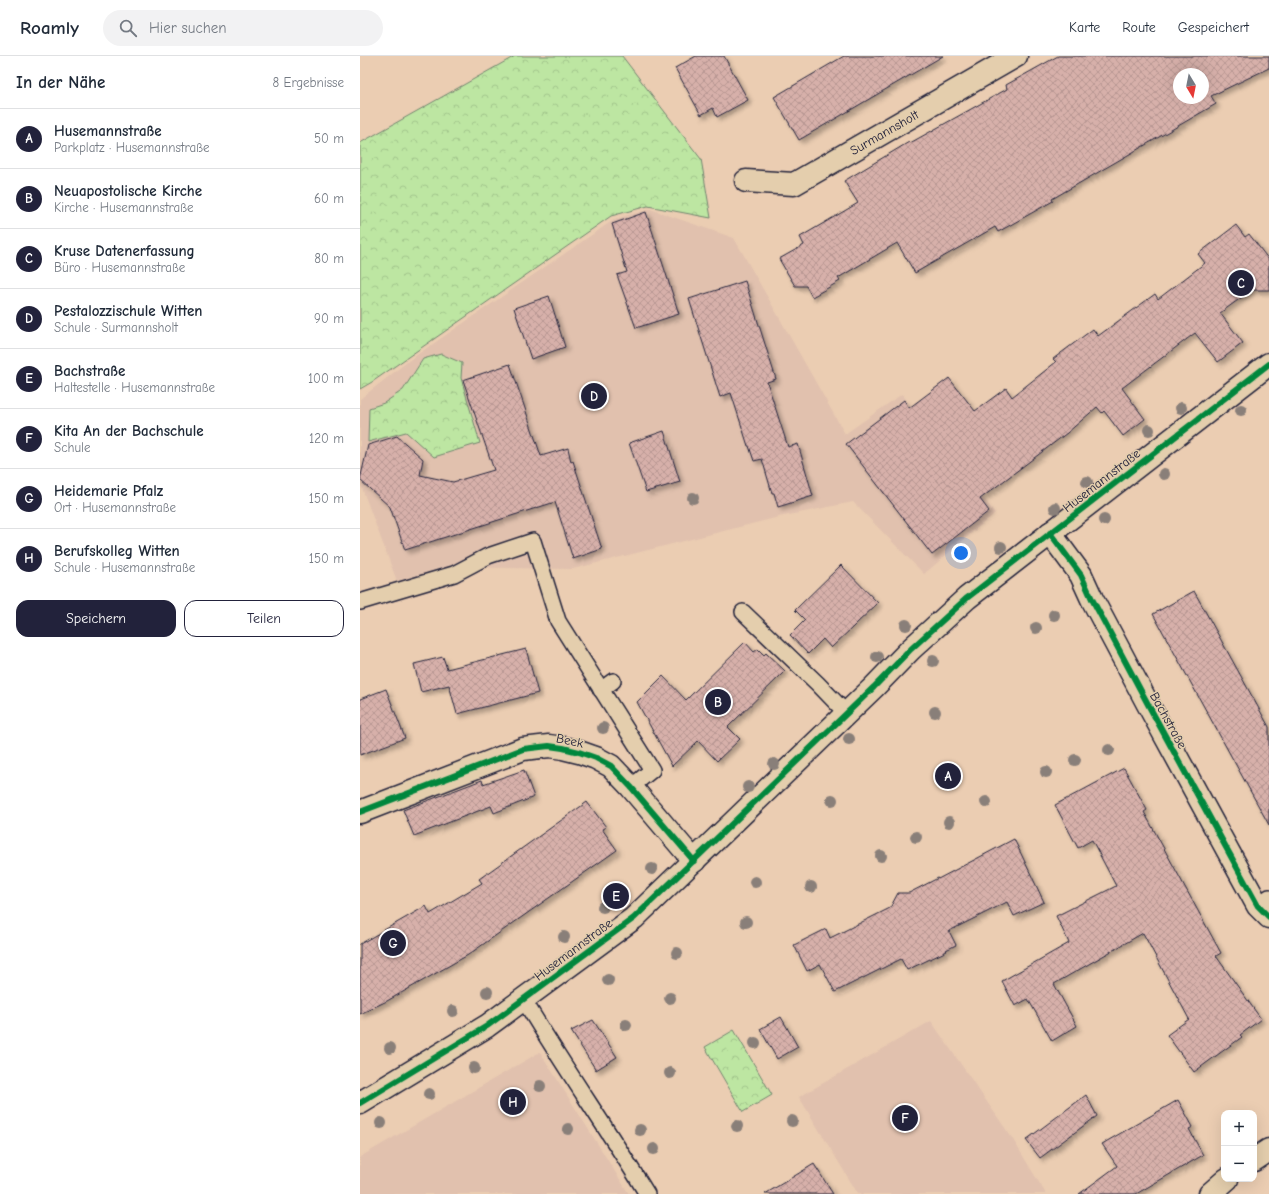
<!DOCTYPE html>
<html lang="de">
<head>
<meta charset="utf-8">
<style>
	:root { --surface:#fff; --page:#f2f2f3; --text:#1f2937; --muted:#747a83; --line:#e0e1e3; --accent:#22223b }
	body { margin:0; font-family:"Comic Neue",sans-serif; background:var(--page); color:var(--text) }
	.controls { position:absolute; right:12px; bottom:12px; display:grid; overflow:hidden; border-radius:8px; box-shadow:0 4px 16px #0002 }
	.controls button { width:36px; height:36px; display:grid; place-items:center; padding:0; border:0; border-bottom:1px solid var(--line); background:var(--surface); color:var(--text); font:20px sans-serif }
	.compass { position:absolute; left:813px; top:12px; width:36px; height:36px; border-radius:50%; background:var(--surface); box-shadow:0 4px 16px #0002; rotate:170deg }
	.you { position:absolute; left:601px; top:497px; width:14px; height:14px; margin:-10px; border:3px solid #fff; border-radius:50%; background:#1a73e8; box-shadow:0 0 0 6px #1a73e833 }
	.badge { display:grid; place-items:center; width:26px; height:26px; border-radius:50%; background:var(--accent); color:#fff; font-size:13px; font-weight:700 }
	.pin { position:absolute; translate:-50% -50%; border:2px solid #fff; box-shadow:0 1px 4px #0006 }
	.list { margin:0; padding:0; list-style:none }
	h2 { display:flex; justify-content:space-between; align-items:center; height:52px; margin:0; padding:0 16px; font-size:17px }
	h2 small { font-size:13px; font-weight:400; color:var(--muted) }
	.list li { display:grid; grid-template-columns:26px 1fr auto; gap:12px; align-items:center; box-sizing:border-box; height:60px; padding:0 16px; border-top:1px solid var(--line) }
	.list b { display:block; font-size:15px; white-space:nowrap }
	.list p { margin:0; font-size:13px; white-space:nowrap; color:var(--muted) }
	.list em { font-size:13px; font-style:normal; color:var(--muted) }
	.actions { display:flex; gap:8px; padding:12px 16px }
	.actions a { flex:1; padding:9px 0; border:1px solid var(--accent); border-radius:12px; text-align:center; font-size:14px; color:var(--accent) }
	.actions .main { background:var(--accent); color:#fff }
	.icon { flex:none; width:22px; height:22px; fill:none; stroke:currentColor; stroke-width:2; stroke-linecap:round; stroke-linejoin:round }
	.map { position:relative; flex:none; width:909px; height:1138px; overflow:hidden }
	header { display:flex; align-items:center; gap:24px; box-sizing:border-box; height:56px; padding:0 20px; background:var(--surface); border-bottom:1px solid var(--line) }
	header strong { font-size:19px }
	nav { display:flex; gap:22px; margin-inline-start:auto; font-size:14px }
	.search { width:280px; height:36px; background:var(--page); display:flex; align-items:center; gap:10px; box-sizing:border-box; padding:0 14px; border-radius:22px; color:var(--muted); font-size:15px }
	main { display:flex }
	aside { flex:1; background:var(--surface) }
	.map>svg:first-child { display:block }
	.built { fill:#e1c1ae }
	.park { fill:url(#park-crowns); stroke:#70846e }
	.building { fill:url(#building-cross-hatch); stroke:#22223b; fill-rule:evenodd; filter:url(#shadow) }
	.lines { fill:none; stroke-linecap:round; stroke-linejoin:round }
	.service-casing { stroke:#22223b; stroke-width:18 }
	.minor-casing { stroke:#22223b; stroke-width:25 }
	.secondary-casing { stroke:#22223b; stroke-width:25 }
	.service { stroke:#e4cead; stroke-width:15 }
	.minor { stroke:#e4cead; stroke-width:22 }
	.secondary { stroke:#e4cead; stroke-width:22 }
	.cycleway-casing { stroke:#e4cead; stroke-width:8 }
	.cycleway { stroke:#00873e; stroke-width:6 }
	.tree { fill:#897f79 }
	.labels { text-anchor:middle; stroke-width:3; stroke-linejoin:round; paint-order:stroke }
	.street-label { font-size:13px; fill:#22223b; stroke:#e4cead }
</style>
</head>
<body>
<header>
<strong>Roamly</strong>
<div class="search"><svg class="icon" aria-label="search" viewBox="0 0 24 24"><circle cx="10" cy="10" r="6"/><path d="M15 15l6 6"/></svg>Hier suchen</div>
<nav><a>Karte</a><a>Route</a><a>Gespeichert</a></nav>
</header>
<main>
<aside>
<h2>In der Nähe<small>8 Ergebnisse</small></h2>
<ul class="list">
<li><span class="badge">A</span><div><b>Husemannstraße</b><p>Parkplatz · Husemannstraße</p></div><em>50 m</em></li>
<li><span class="badge">B</span><div><b>Neuapostolische Kirche</b><p>Kirche · Husemannstraße</p></div><em>60 m</em></li>
<li><span class="badge">C</span><div><b>Kruse Datenerfassung</b><p>Büro · Husemannstraße</p></div><em>80 m</em></li>
<li><span class="badge">D</span><div><b>Pestalozzischule Witten</b><p>Schule · Surmannsholt</p></div><em>90 m</em></li>
<li><span class="badge">E</span><div><b>Bachstraße</b><p>Haltestelle · Husemannstraße</p></div><em>100 m</em></li>
<li><span class="badge">F</span><div><b>Kita An der Bachschule</b><p>Schule</p></div><em>120 m</em></li>
<li><span class="badge">G</span><div><b>Heidemarie Pfalz</b><p>Ort · Husemannstraße</p></div><em>150 m</em></li>
<li><span class="badge">H</span><div><b>Berufskolleg Witten</b><p>Schule · Husemannstraße</p></div><em>150 m</em></li>
</ul>
<div class="actions"><a class="main">Speichern</a><a>Teilen</a></div>
</aside>
<div class="map">
<svg width="909" height="1138" viewBox="0 0 909 1138">
	<defs>
		<pattern id="park-crowns" width="20" height="18" patternUnits="userSpaceOnUse"><rect width="20" height="18" fill="#bde6a2"/><path d="M2 6a3 3 0 1 1 6 0M12 15a3 3 0 1 1 6 0" fill="none" stroke="#a2c58c"/></pattern>
		<pattern id="building-cross-hatch" width="8" height="8" patternUnits="userSpaceOnUse"><rect width="8" height="8" fill="#d7b0aa"/><path d="M0 0l8 8M0 8l8-8" fill="none" stroke="#b89793"/></pattern>
		<filter id="shadow"><feDropShadow dx="3.5" dy="3.5" stdDeviation="2" flood-color="#0004"/></filter>
	</defs>
	<rect width="100%" height="100%" fill="#ebcdb2"/>
	<filter id="ink" filterUnits="userSpaceOnUse"><feTurbulence type="fractalNoise" baseFrequency=".025" numOctaves="2"/><feDisplacementMap in="SourceGraphic" scale="8" xChannelSelector="R" yChannelSelector="G"/><feConvolveMatrix kernelMatrix="1 2 1 2 8 2 1 2 1" color-interpolation-filters="sRGB"/></filter>
	<g filter="url(#ink)">
		<!-- built -->
		<g class="built">
			<polygon points="290,153 374,182 485,378 542,338 635,457 564,518 493,446 419,461 213,513 87,511 37,525 0,427 0,343 51,303 255,163"/>
			<polygon points="571,965 652,1082 686,1138 498,1138 439,1041"/>
			<polygon points="180,996 269,1138 0,1138 0,1101"/>
		</g>
		<!-- park -->
		<g class="park">
			<polygon points="155,0 262,0 341,103 351,162 288,150 251,160 12,326 0,333 0,87"/>
			<polygon points="81,298 102,307 101,322 120,387 74,401 46,376 8,386 9,352 24,347 43,334 63,303"/>
			<polygon points="374,974 412,1039 383,1056 345,991"/>
		</g>
		<!-- building -->
		<g class="building">
			<polygon points="336,0 364,0 388,44 357,61 353,52 341,59 315,12"/>
			<polygon points="484,0 583,0 439,84 414,41"/>
			<path d="M 698,0 L 909,0 L 909,12 L 851,40 L 856,48 L 692,143 L 693,145 L 638,176 L 635,171 L 555,217 L 537,187 L 478,222 L 480,225 L 452,241 L 446,230 L 435,230 L 419,203 L 444,189 L 440,181 L 498,147 L 484,125 L 549,86 L 550,87 L 647,33 L 646,29 ZM 819,18 L 843,18 L 843,42 L 819,42 Z"/>
			<polygon points="286,156 319,258 276,272 257,219 267,216 252,168"/>
			<polygon points="876,169 885,181 889,178 909,204 909,234 892,234 860,257 883,287 858,306 835,277 762,332 785,363 763,380 744,355 742,357 737,351 707,377 620,443 629,455 572,499 486,388 544,344 549,352 589,322 615,355 646,332 652,341 696,306 693,303 733,273 738,280 795,238 798,243 845,207 838,198"/>
			<polygon points="385,225 416,323 407,326 428,391 438,388 453,440 418,451 414,437 412,437 402,403 394,405 389,390 388,390 371,337 360,341 329,243"/>
			<polygon points="189,240 205,291 171,303 154,252"/>
			<polygon points="150,308 181,400 208,392 211,406 213,405 242,493 213,503 195,446 45,494 30,451 0,424 8,389 37,380 63,403 60,419 93,426 134,414 103,324"/>
			<polygon points="304,375 320,426 286,436 269,387"/>
			<polygon points="481,509 518,547 471,592 463,583 448,598 430,579 445,564 435,554"/>
			<polygon points="834,535 909,671 909,769 793,558"/>
			<polygon points="385,586 394,596 398,593 404,599 406,597 425,615 368,671 380,683 357,705 338,685 312,710 277,646 303,620 326,644"/>
			<polygon points="166,593 178,637 97,658 89,629 61,636 54,608 83,601 87,613"/>
			<polygon points="26,633 45,682 0,699 0,643"/>
			<polygon points="764,712 787,754 784,756 861,897 856,900 901,963 880,979 882,981 834,1016 807,979 829,963 783,877 694,928 717,970 692,985 668,943 655,950 642,925 709,887 696,860 756,830 732,784 718,792 695,749"/>
			<polygon points="164,714 174,741 134,757 131,750 54,780 43,754 122,724 123,728"/>
			<polygon points="227,746 246,771 242,773 257,794 108,899 27,945 0,958 0,888 66,850 70,858 122,827 119,823"/>
			<polygon points="654,783 684,846 654,860 647,846 589,875 596,889 586,894 587,895 547,914 541,903 475,936 460,908 447,915 434,889 466,873 470,882 530,852 538,837 549,837 578,822 578,823"/>
			<polygon points="421,961 438,991 417,1003 400,973"/>
			<polygon points="233,964 257,1001 236,1014 211,975"/>
			<polygon points="726,1039 737,1060 680,1102 666,1084"/>
			<polygon points="818,1044 833,1071 829,1073 843,1099 776,1138 719,1138 757,1110 742,1088"/>
			<polygon points="454,1108 473,1138 405,1138"/>
		</g>
		<g class="lines">
			<defs>
				<g id="service">
					<polyline points="0,546 94,518 128,500 173,485 198,565 292,714 271,731"/>
					<polyline points="383,556 458,628 487,658"/>
					<polyline points="241,634 253,625"/>
					<polyline points="898,850 909,841"/>
					<path d="M 164,944 C 203,1010 247,1072 287,1138"/>
				</g>
				<g id="minor">
					<path id="s1" d="M 386,125 L 434,128 L 656,0"/>
					<polyline points="690,477 721,519 732,543 790,652 898,850 909,861"/>
					<polyline points="0,756 163,693 189,690 203,692 219,696 236,702 251,710 271,731 334,805"/>
					<polyline points="894,1104 909,1094"/>
					<polyline points="850,1138 867,1123"/>
				</g>
				<polyline id="secondary" points="0,1047 127,970 274,862 514,631 551,593 607,542 909,308"/>
			</defs>
			<!-- service casing -->
			<use href="#service" class="service-casing"/>
			<!-- minor casing -->
			<use href="#minor" class="minor-casing"/>
			<!-- secondary casing -->
			<use href="#secondary" class="secondary-casing"/>
			<!-- service -->
			<use href="#service" class="service"/>
			<!-- minor -->
			<use href="#minor" class="minor"/>
			<!-- secondary -->
			<use href="#secondary" class="secondary"/>
			<defs>
				<g id="cycleway">
					<polyline points="690,477 721,519 732,543 790,652 898,850 909,861"/>
					<polyline points="0,756 163,693 189,690 203,692 219,696 236,702 251,710 271,731 334,805"/>
					<polyline points="0,1047 127,970 274,862 514,631 551,593 607,542 909,308"/>
				</g>
			</defs>
			<!-- cycleway casing -->
			<use href="#cycleway" class="cycleway-casing"/>
			<!-- cycleway -->
			<use href="#cycleway" class="cycleway"/>
		</g>
		<!-- trees -->
		<g class="tree">
			<circle cx="821" cy="352" r="6"/>
			<circle cx="881" cy="354" r="6"/>
			<circle cx="789" cy="374" r="6"/>
			<circle cx="804" cy="418" r="6"/>
			<circle cx="727" cy="426" r="6"/>
			<circle cx="333" cy="442" r="6"/>
			<circle cx="695" cy="452" r="6"/>
			<circle cx="744" cy="464" r="6"/>
			<circle cx="641" cy="491" r="6"/>
			<circle cx="694" cy="559" r="6"/>
			<circle cx="546" cy="569" r="6"/>
			<circle cx="676" cy="572" r="6"/>
			<circle cx="517" cy="601" r="6"/>
			<circle cx="573" cy="605" r="6"/>
			<circle cx="575" cy="656" r="6"/>
			<circle cx="243" cy="672" r="6"/>
			<circle cx="489" cy="683" r="6"/>
			<circle cx="749" cy="694" r="6"/>
			<circle cx="715" cy="704" r="6"/>
			<circle cx="414" cy="708" r="6"/>
			<circle cx="686" cy="716" r="6"/>
			<circle cx="388" cy="731" r="6"/>
			<circle cx="472" cy="744" r="6"/>
			<circle cx="626" cy="746" r="6"/>
			<circle cx="589" cy="766" r="6"/>
			<circle cx="556" cy="781" r="6"/>
			<circle cx="521" cy="800" r="6"/>
			<circle cx="292" cy="813" r="6"/>
			<circle cx="395" cy="826" r="6"/>
			<circle cx="451" cy="831" r="6"/>
			<circle cx="243" cy="851" r="6"/>
			<circle cx="386" cy="866" r="6"/>
			<circle cx="204" cy="881" r="6"/>
			<circle cx="317" cy="897" r="6"/>
			<circle cx="248" cy="924" r="6"/>
			<circle cx="127" cy="936" r="6"/>
			<circle cx="310" cy="942" r="6"/>
			<circle cx="93" cy="955" r="6"/>
			<circle cx="266" cy="969" r="6"/>
			<circle cx="395" cy="987" r="6"/>
			<circle cx="30" cy="992" r="6"/>
			<circle cx="114" cy="1012" r="6"/>
			<circle cx="310" cy="1017" r="6"/>
			<circle cx="180" cy="1030" r="6"/>
			<circle cx="69" cy="1038" r="6"/>
			<circle cx="432" cy="1065" r="6"/>
			<circle cx="21" cy="1067" r="6"/>
			<circle cx="377" cy="1070" r="6"/>
			<circle cx="208" cy="1073" r="6"/>
			<circle cx="280" cy="1074" r="6"/>
			<circle cx="294" cy="1093" r="6"/>
		</g>
	</g>
	<g class="labels">
		<!-- street labels -->
		<g class="street-label">
			<text dy="5" stroke="none"><textPath href="#s1" startOffset="152">Surmannsholt</textPath></text>
			<text transform="translate(741 424) rotate(-38)" y="5">Husemannstraße</text>
			<text transform="translate(809 664) rotate(61)" y="5">Bachstraße</text>
			<text transform="translate(210 684) rotate(12)" y="5">Beek</text>
			<text transform="translate(213 893) rotate(-37)" y="5">Husemannstraße</text>
		</g>
	</g>
</svg>
<div class="controls">
<button>+</button>
<button>−</button>
</div>
<svg class="compass" viewBox="-18 -18 36 36"><path d="M0-13l5 13h-10z" fill="#e53935"/><path d="M0 13l5-13h-10z" fill="#747a83"/></svg>
<div class="you"></div>
<div class="pin badge" style="left:588px;top:720px">A</div>
<div class="pin badge" style="left:358px;top:646px">B</div>
<div class="pin badge" style="left:881px;top:227px">C</div>
<div class="pin badge" style="left:234px;top:340px">D</div>
<div class="pin badge" style="left:256px;top:840px">E</div>
<div class="pin badge" style="left:545px;top:1062px">F</div>
<div class="pin badge" style="left:33px;top:887px">G</div>
<div class="pin badge" style="left:153px;top:1046px">H</div>
</div>
</main>
</body>
</html>
